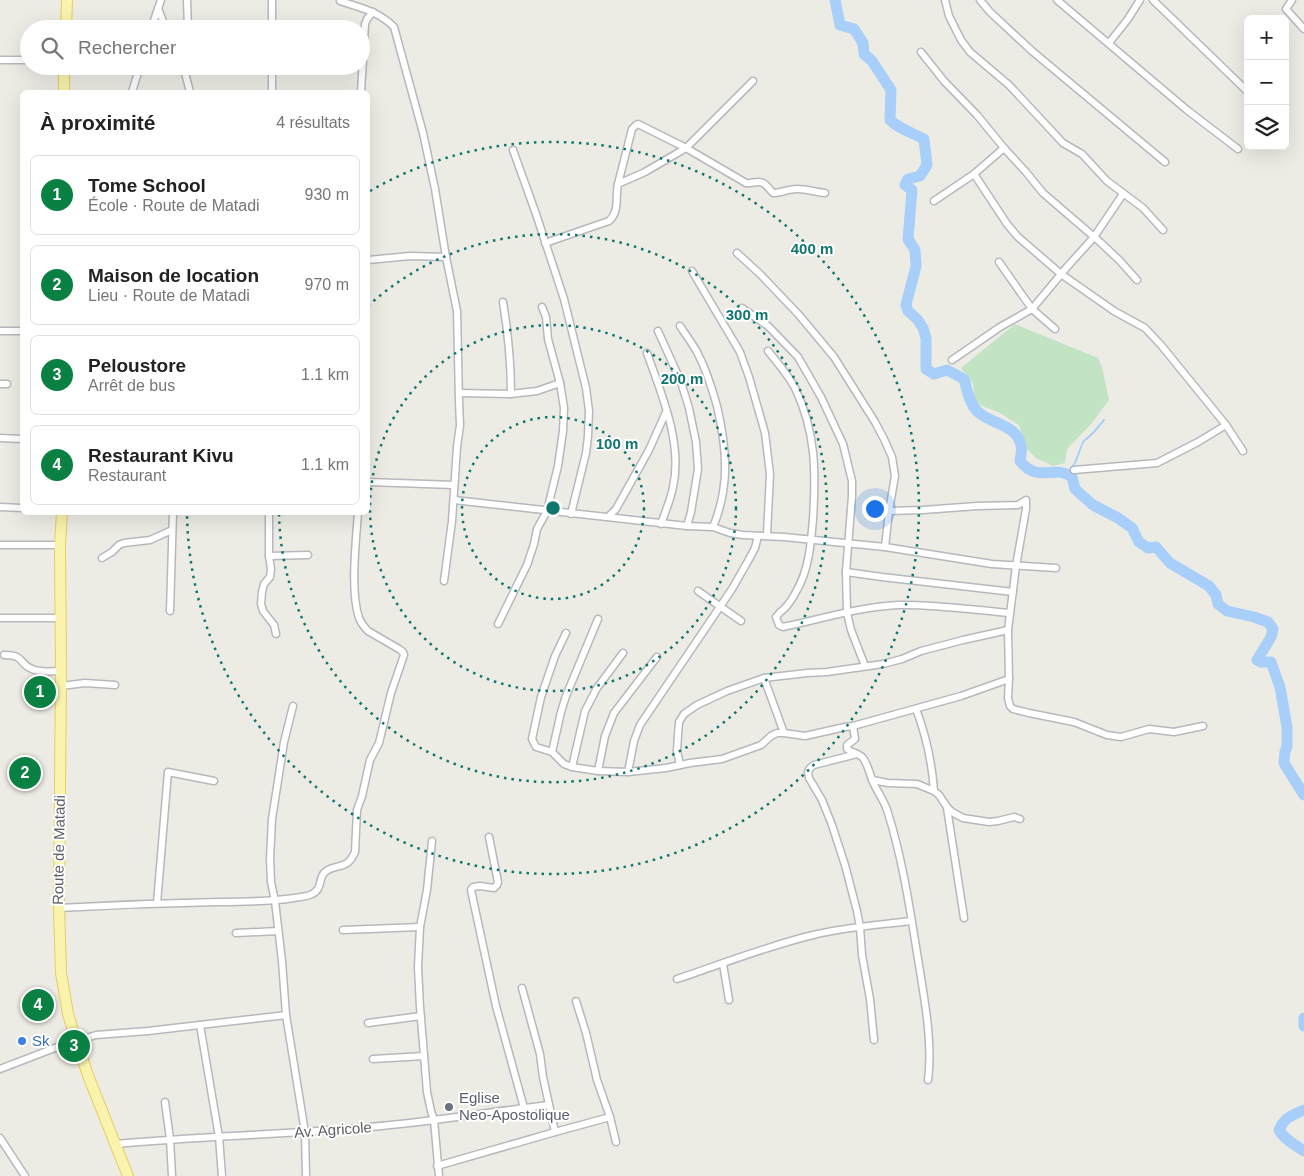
<!DOCTYPE html>
<html lang="fr">
<head>
<meta charset="utf-8">
<style>
	:root { --surface:#fff; --page:#f6f6f6; --text:#222; --muted:#767676; --line:#e0e0e0; --accent:#0b8043 }
	body { margin:0; font-family:Helvetica,sans-serif; background:var(--page); color:var(--text) }
	.controls { position:absolute; right:15px; top:15px; display:grid; overflow:hidden; border-radius:8px; box-shadow:0 5px 20px #0002 }
	.controls button { width:45px; height:45px; display:grid; place-items:center; padding:0; border:0; border-bottom:1px solid var(--line); background:var(--surface); color:var(--text); font:25px sans-serif }
	.you { position:absolute; left:874px; top:508px; width:18px; height:18px; margin:-12px; border:4px solid #fff; border-radius:50%; background:#1a73e8; box-shadow:0 0 0 8px #1a73e833 }
	.badge { display:grid; place-items:center; width:32px; height:32px; border-radius:50%; background:var(--accent); color:#fff; font-size:16px; font-weight:700 }
	.pin { position:absolute; translate:-50% -50%; border:2px solid #fff; box-shadow:0 1px 5px #0006 }
	.list { margin:0; padding:0; list-style:none }
	h2 { display:flex; justify-content:space-between; align-items:center; height:65px; margin:0; padding:0 20px; font-size:21px }
	h2 small { font-size:16px; font-weight:400; color:var(--muted) }
	.list li { display:grid; grid-template-columns:32px 1fr auto; gap:15px; align-items:center; box-sizing:border-box; height:80px; margin:0 10px 10px; padding:0 10px; border:1px solid var(--line); border-radius:8px }
	.list b { display:block; font-size:19px; white-space:nowrap }
	.list p { margin:0; font-size:16px; white-space:nowrap; color:var(--muted) }
	.list em { font-size:16px; font-style:normal; color:var(--muted) }
	.icon { flex:none; width:28px; height:28px; fill:none; stroke:currentColor; stroke-width:2; stroke-linecap:round; stroke-linejoin:round }
	.map { position:relative; flex:none; width:1304px; height:1176px; overflow:hidden }
	.search { position:absolute; background:var(--surface); box-shadow:0 5px 20px #0002; left:20px; top:20px; width:350px; height:55px; display:flex; align-items:center; gap:12px; box-sizing:border-box; padding:0 18px; border-radius:28px; color:var(--muted); font-size:19px }
	.panel { position:absolute; background:var(--surface); box-shadow:0 5px 20px #0002; left:20px; top:90px; width:350px; height:425px; border-radius:8px }
	.map>svg:first-child { display:block }
	.green { fill:#c2e3c4 }
	.lines { fill:none; stroke-linecap:round; stroke-linejoin:round }
	.stream { stroke:#a8cff9; stroke-width:2 }
	.river { stroke:#a8cff9; stroke-width:11 }
	.street-casing { stroke:#b6b8bd; stroke-width:9 }
	.primary-casing { stroke:#e7cd63; stroke-width:12 }
	.street { stroke:#fff; stroke-width:6 }
	.primary { stroke:#f9f3ad; stroke-width:10 }
	.ring { fill:none; stroke:#0f766e; stroke-width:2.5; stroke-dasharray:2.5 5 }
	.shop-dot { fill:#3f7fe0; stroke:#fff; stroke-width:2 }
	.worship-dot { fill:#6b7280; stroke:#fff; stroke-width:2 }
	.labels { text-anchor:middle; stroke-width:4; stroke-linejoin:round; paint-order:stroke }
	.street-label { font-size:15px; fill:#5c5e63; stroke:#fff }
	.shop-label { font-size:15px; fill:#366cbe; stroke:#fff; text-anchor:start }
	.worship-label { font-size:15px; fill:#5b616d; stroke:#fff; text-anchor:start }
	.centre { fill:#0f766e; stroke:#fff; stroke-width:2.5 }
	.ring-label { font-size:15px; text-anchor:middle; font-weight:bold; fill:#0f766e; stroke:#fff; stroke-width:4; stroke-linejoin:round; paint-order:stroke }
</style>
</head>
<body>
<div class="map">
<svg width="1304" height="1176" viewBox="0 0 1304 1176">
	<rect width="100%" height="100%" fill="#edece4"/>
	<!-- green -->
	<polygon class="green" points="1015,324 1098,358 1102,367 1109,400 1092,423 1067,449 1065,463 1053,466 1036,458 1025,447 1019,425 998,412 975,403 973,384 961,368"/>
	<g class="lines">
		<!-- stream -->
		<polyline class="stream" points="1067,473 1075,463 1083,442 1094,432 1104,420"/>
		<!-- river -->
		<g class="river">
			<path d="M 835,0 L 840,25 L 854,29 L 863,43 L 864,54 L 872,61 L 891,90 L 890,120 C 899,129 913,133 924,139 L 927,165 L 920,176 L 908,179 L 905,185 L 912,190 L 908,239 L 915,250 L 916,266 L 906,305 L 908,311 L 917,319 L 923,328 L 926,338 L 926,369 L 934,374 L 947,370 L 964,379 C 967,389 969,403 977,411 C 989,424 1018,424 1021,446 C 1022,450 1021,456 1020,461 C 1038,484 1054,464 1072,477 L 1075,489 L 1093,505 L 1118,518 L 1132,528 L 1139,542 L 1148,548 L 1156,547 L 1170,563 L 1209,586 L 1216,595 L 1218,604 L 1227,611 L 1254,617 L 1268,622 L 1273,629 L 1271,637 L 1257,660 L 1261,662 L 1271,662 L 1280,687 L 1287,727 L 1287,746 L 1285,752 L 1284,763 L 1304,795"/>
			<polyline points="1304,1018 1304,1026"/>
			<path d="M 1304,1110 C 1291,1116 1285,1117 1279,1130 C 1284,1139 1295,1145 1304,1151"/>
		</g>
		<defs>
			<g id="street">
				<polyline points="187,0 188,29"/>
				<polyline points="945,0 949,16 961,40 970,52 1009,85 1063,143 1082,154 1107,181 1143,208 1163,230"/>
				<polyline points="980,0 990,12 1032,51 1165,162"/>
				<polyline points="1057,0 1187,110 1238,149"/>
				<polyline points="1153,0 1248,92"/>
				<polyline points="1292,0 1286,9 1304,29"/>
				<path d="M 340,1 C 361,8 378,11 394,27 L 423,133 L 435,189 L 446,257"/>
				<polyline points="158,8 166,29"/>
				<polyline points="151,29 161,0"/>
				<polyline points="272,29 272,0"/>
				<polyline points="1109,43 1128,19 1140,0"/>
				<polyline points="921,52 944,81 977,115 1004,148 1026,172 1043,193 1100,242 1120,261 1137,280"/>
				<polyline points="0,60 29,60"/>
				<polyline points="179,66 184,69 190,92"/>
				<polyline points="272,66 272,92"/>
				<polyline points="132,92 140,66"/>
				<polyline points="361,92 365,24 367,19 373,12"/>
				<polyline points="513,150 536,214 564,299 586,388 589,411 588,436 586,453 571,514"/>
				<polyline points="974,174 1007,224 1018,237 1061,274 1114,311 1145,328 1161,345 1226,425 1243,451"/>
				<path d="M 618,184 L 632,129 L 636,125 L 638,124 L 686,148 L 746,183 C 752,184 758,180 763,183 C 767,185 770,190 773,193 C 781,193 788,189 797,189 C 806,189 816,192 825,193"/>
				<polyline points="934,201 974,174 1004,148"/>
				<path d="M 545,243 L 609,221 C 620,211 615,198 618,184 L 645,172 L 686,148 L 753,81"/>
				<polyline points="737,253 761,275 799,315 834,357 875,422 884,439 892,457 895,476 889,511 885,547"/>
				<polyline points="368,260 410,256 446,257 457,311 459,401 460,425 457,447 452,521 444,581"/>
				<polyline points="999,262 1032,309 1055,329"/>
				<polyline points="692,271 740,352 749,377 765,433 770,474 767,535"/>
				<path d="M 503,302 C 508,333 511,363 511,394"/>
				<polyline points="742,308 768,326 798,357 821,397 843,444 852,481 852,496 846,572 847,613 851,630 865,666"/>
				<path d="M 680,326 C 686,335 692,343 697,352 C 706,369 712,388 717,406 C 727,449 730,486 713,527"/>
				<polyline points="0,331 22,331"/>
				<polyline points="658,331 681,382 689,408 696,442 698,469 691,512 687,526"/>
				<path d="M 768,351 C 778,363 788,375 795,388 C 816,432 816,472 813,519 C 811,543 809,569 797,590 C 794,596 789,604 784,609 C 781,611 779,613 776,617 L 779,625 L 783,627 C 821,619 859,607 898,605 C 935,604 973,610 1010,613"/>
				<path d="M 647,353 C 661,393 683,443 673,487 C 671,499 665,512 661,524"/>
				<polyline points="952,360 1000,327 1032,309 1067,267 1094,237 1123,194"/>
				<polyline points="0,384 7,384"/>
				<polyline points="459,393 511,394 537,391 560,383"/>
				<polyline points="0,438 22,439"/>
				<polyline points="1074,470 1157,463 1198,442 1226,425"/>
				<polyline points="368,482 454,485"/>
				<polyline points="454,500 687,526 713,527 730,533 743,535 784,537 885,547 992,564 1056,568"/>
				<polyline points="0,507 22,508"/>
				<polyline points="889,511 923,510 977,506 1018,505 1026,500 1026,509 1016,566 1008,630 1009,679 1008,698 1010,706 1013,709 1029,713 1074,722 1107,735 1121,737 1149,729 1174,732 1203,726"/>
				<polyline points="269,512 269,556 271,569 270,577 264,584 262,592 261,604 263,611 274,625 276,634"/>
				<polyline points="608,517 616,509 649,450 666,412"/>
				<polyline points="0,545 60,545"/>
				<polyline points="269,556 308,555"/>
				<polyline points="102,558 112,552 119,545 124,543 150,540 172,530"/>
				<polyline points="846,572 882,577 1013,592"/>
				<polyline points="698,591 741,621"/>
				<polyline points="170,611 173,512"/>
				<polyline points="0,618 61,618"/>
				<polyline points="498,624 527,565 534,544 537,529 547,511 558,466 563,431 564,408 560,383 548,339 546,317 542,307"/>
				<polyline points="566,633 555,656 541,697 532,739 536,747 552,752 564,764 572,767 598,771 628,772 666,768 690,763 722,759 761,745 771,736 777,733 784,733 805,736 845,727 853,726 961,696 1009,679"/>
				<path d="M 4,655 C 26,655 18,664 32,669 C 40,673 52,671 61,671"/>
				<polyline points="764,678 784,733"/>
				<polyline points="61,686 85,683 115,685"/>
				<polyline points="293,706 284,742 272,819 270,859 271,882 275,901 282,961 286,1015 305,1132 306,1176"/>
				<path d="M 916,709 C 926,735 932,763 934,791"/>
				<path d="M 853,726 L 855,739 L 847,745 L 847,749 C 852,753 859,753 863,758 C 868,765 869,772 872,779 C 876,791 885,801 888,813 C 903,861 910,910 918,959 C 924,997 933,1042 928,1080"/>
				<polyline points="552,752 561,712 566,696 598,619"/>
				<polyline points="857,754 814,765 810,768 808,772 809,778 822,800 832,825 845,865 857,911 860,927 862,955 870,999 874,1040"/>
				<polyline points="680,765 677,751 678,735 679,722 684,714 697,705 727,691 764,678 807,673 827,672 883,664 902,659 921,651 963,640 1008,630"/>
				<polyline points="572,767 585,711 597,688 623,653"/>
				<polyline points="598,771 605,736 614,713 657,657"/>
				<polyline points="628,772 634,741 640,725 732,589 748,561 755,548 758,536"/>
				<polyline points="872,780 888,783 917,784 934,791 939,795 947,807 952,812 963,818 989,822 998,821 1014,817 1020,819"/>
				<polyline points="947,808 964,918"/>
				<polyline points="489,837 498,882 497,885 494,888 480,886 473,887 471,890 496,1006 524,1108"/>
				<polyline points="432,841 427,890 420,927 418,967 420,1007 427,1092 431,1111 434,1120 439,1176"/>
				<polyline points="157,903 168,772 214,781"/>
				<path d="M 59,908 C 112,905 165,903 218,902 C 243,902 268,902 294,898 C 299,897 307,897 312,894 C 323,889 318,878 325,872 C 336,863 347,871 355,852 L 357,810 L 362,796 L 370,760 L 379,743 L 391,693 L 404,655 L 403,652 L 399,649 L 368,631 C 364,627 361,623 359,618 C 350,591 356,542 358,512"/>
				<polyline points="343,930 420,927"/>
				<polyline points="236,933 278,931"/>
				<polyline points="723,964 729,1000"/>
				<path d="M 677,979 C 722,964 767,946 813,935 C 845,927 879,925 911,921"/>
				<polyline points="522,988 540,1054 543,1077 555,1132"/>
				<polyline points="576,1001 586,1033 597,1080 610,1117 616,1142"/>
				<polyline points="368,1023 421,1016"/>
				<polyline points="200,1025 219,1137 222,1176"/>
				<polyline points="373,1059 424,1056"/>
				<polyline points="0,1069 60,1046 96,1035 148,1031 286,1015"/>
				<polyline points="165,1102 170,1139 172,1176"/>
				<polyline points="0,1138 25,1176"/>
				<path d="M 116,1144 C 200,1136 284,1135 369,1127 C 429,1122 489,1112 549,1105"/>
				<polyline points="437,1166 555,1132 610,1117"/>
			</g>
			<g id="primary">
				<polyline points="66,29 67,0"/>
				<polyline points="64,92 64,66"/>
				<polyline points="62,512 60,545 61,671 59,908 61,973 68,1014 76,1040 89,1078 128,1176"/>
			</g>
		</defs>
		<!-- street casing -->
		<use href="#street" class="street-casing"/>
		<!-- primary casing -->
		<use href="#primary" class="primary-casing"/>
		<!-- street -->
		<use href="#street" class="street"/>
		<!-- primary -->
		<use href="#primary" class="primary"/>
	</g>
	<!-- distance rings -->
	<g class="ring">
		<circle cx="553" cy="508" r="91"/>
		<circle cx="553" cy="508" r="183"/>
		<path d="M368 306A274 274 0 1 1 279 513"/>
		<path d="M370 191A366 366 0 1 1 187 514"/>
	</g>
	<!-- markers -->
	<circle class="shop-dot" cx="22" cy="1041" r="5"/>
	<circle class="worship-dot" cx="449" cy="1107" r="5"/>
	<g class="labels">
		<!-- street labels -->
		<g class="street-label">
			<text transform="translate(59 850) rotate(-89)" y="5">Route de Matadi</text>
			<text transform="translate(333 1130) rotate(-4)" y="5">Av. Agricole</text>
		</g>
		<!-- shop labels -->
		<g class="shop-label">
			<text x="32" y="1046">Sk</text>
		</g>
		<!-- worship labels -->
		<g class="worship-label">
			<text x="459" y="1103">Eglise<tspan x="459" dy="17">Neo-Apostolique</tspan></text>
		</g>
	</g>
	<circle cx="553" cy="508" r="8" class="centre"/>
	<g class="ring-label">
		<text x="812" y="254">400 m</text>
		<text x="747" y="320">300 m</text>
		<text x="682" y="384">200 m</text>
		<text x="617" y="449">100 m</text>
	</g>
</svg>
<div class="controls">
<button>+</button>
<button>−</button>
<button><svg class="icon" aria-label="layers" viewBox="0 0 24 24"><path d="M12 4l9 5-9 5-9-5zM3 14l9 5 9-5"/></svg></button>
</div>
<div class="you"></div>
<div class="pin badge" style="left:40px;top:692px">1</div>
<div class="pin badge" style="left:25px;top:773px">2</div>
<div class="pin badge" style="left:74px;top:1046px">3</div>
<div class="pin badge" style="left:38px;top:1005px">4</div>
<div class="search"><svg class="icon" aria-label="search" viewBox="0 0 24 24"><circle cx="10" cy="10" r="6"/><path d="M15 15l6 6"/></svg>Rechercher</div>
<section class="panel">
<h2>À proximité<small>4 résultats</small></h2>
<ul class="list">
<li><span class="badge">1</span><div><b>Tome School</b><p>École · Route de Matadi</p></div><em>930 m</em></li>
<li><span class="badge">2</span><div><b>Maison de location</b><p>Lieu · Route de Matadi</p></div><em>970 m</em></li>
<li><span class="badge">3</span><div><b>Peloustore</b><p>Arrêt de bus</p></div><em>1.1 km</em></li>
<li><span class="badge">4</span><div><b>Restaurant Kivu</b><p>Restaurant</p></div><em>1.1 km</em></li>
</ul>
</section>
</div>
</body>
</html>
